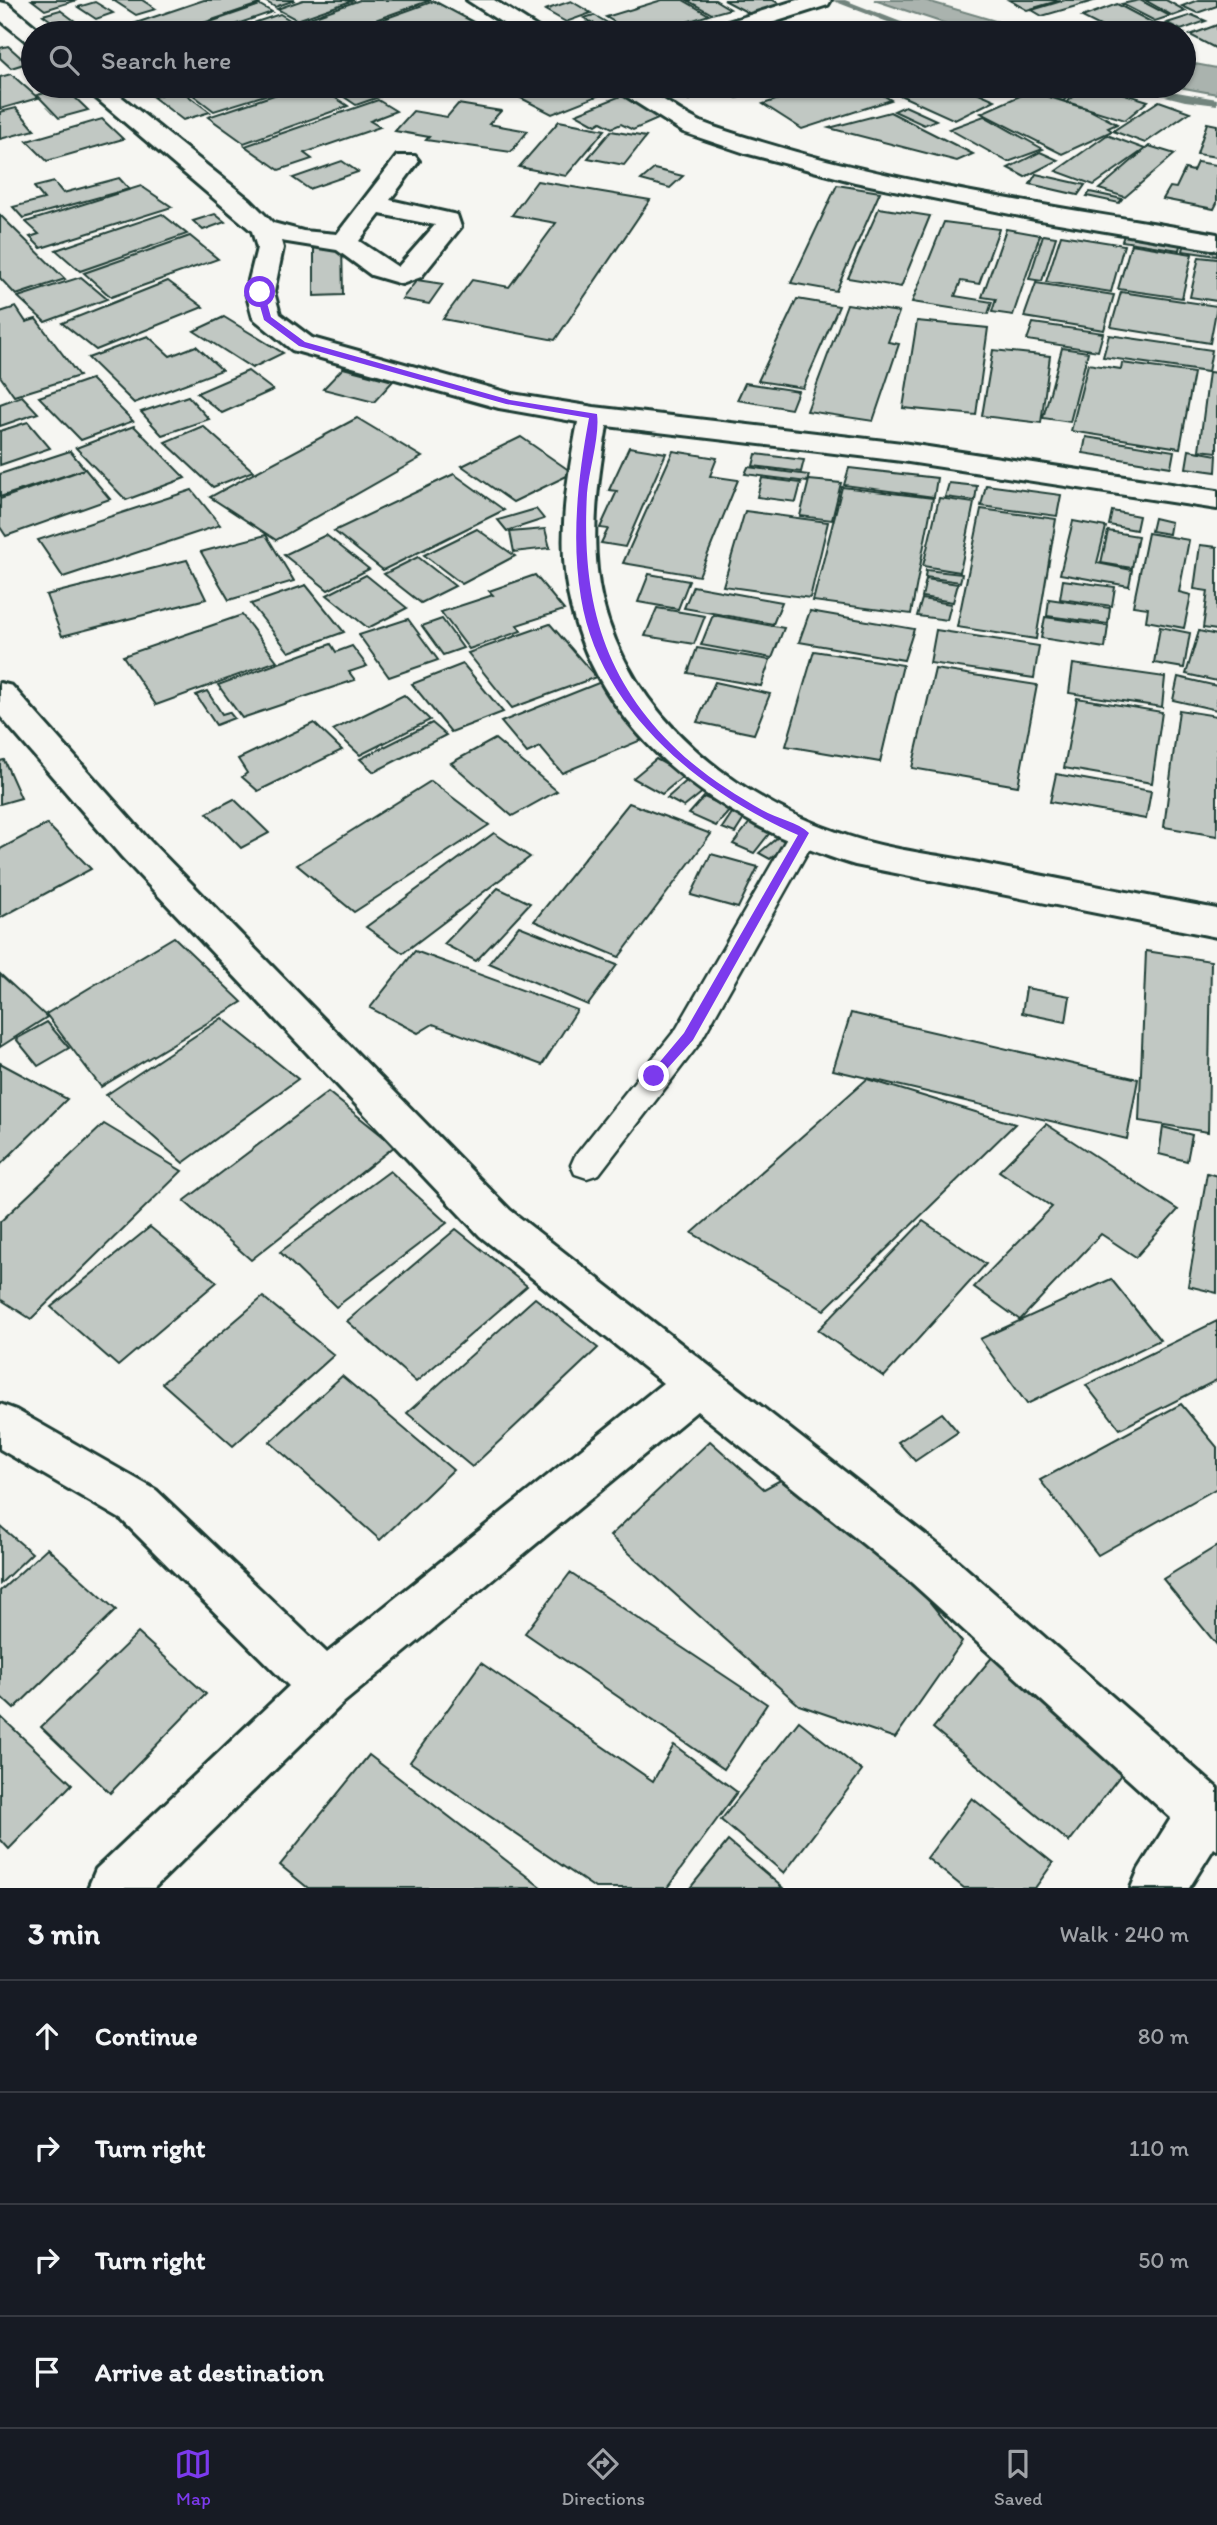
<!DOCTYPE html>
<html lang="en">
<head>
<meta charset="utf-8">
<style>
	:root { --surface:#171b24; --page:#20242c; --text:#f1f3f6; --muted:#9ea1a6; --line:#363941; --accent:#7c3aed }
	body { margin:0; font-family:Itim,sans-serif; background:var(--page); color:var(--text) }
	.stop { position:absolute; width:21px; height:21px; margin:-16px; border:5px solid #7c3aed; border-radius:50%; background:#fff }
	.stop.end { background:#7c3aed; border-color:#fff; box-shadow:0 2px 7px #0008 }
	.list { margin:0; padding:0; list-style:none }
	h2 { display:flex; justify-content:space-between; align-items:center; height:91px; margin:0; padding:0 28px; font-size:30px }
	h2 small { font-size:23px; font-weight:400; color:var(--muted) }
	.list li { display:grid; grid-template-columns:46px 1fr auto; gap:21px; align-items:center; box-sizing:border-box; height:112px; padding:0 28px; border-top:2px solid var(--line) }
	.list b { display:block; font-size:26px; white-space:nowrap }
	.list em { font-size:23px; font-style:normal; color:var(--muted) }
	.icon { flex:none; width:38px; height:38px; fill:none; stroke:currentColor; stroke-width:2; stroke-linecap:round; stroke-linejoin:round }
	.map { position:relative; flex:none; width:1217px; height:1888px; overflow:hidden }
	.search { position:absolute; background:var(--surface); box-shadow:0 2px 5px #0004; left:21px; right:21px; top:21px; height:77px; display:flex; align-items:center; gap:18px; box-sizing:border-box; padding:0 24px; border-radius:38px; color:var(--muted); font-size:26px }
	.sheet { height:539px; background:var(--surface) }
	nav { display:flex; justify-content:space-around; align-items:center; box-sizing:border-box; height:98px; border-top:2px solid var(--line); background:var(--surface); font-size:19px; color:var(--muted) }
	nav a { display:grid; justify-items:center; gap:4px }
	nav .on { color:var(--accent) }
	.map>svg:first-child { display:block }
	.water { fill:#aab3ae; stroke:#72847d; stroke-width:2 }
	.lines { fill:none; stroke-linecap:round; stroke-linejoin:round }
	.stream { fill:#72847d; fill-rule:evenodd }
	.building { fill:#c1c8c3; stroke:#1f3d34; stroke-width:2 }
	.lane-casing { stroke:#1f3d34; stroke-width:5 }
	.street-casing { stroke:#1f3d34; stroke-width:6 }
	.lane { fill:#f6f6f2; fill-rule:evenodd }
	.street { fill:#f6f6f2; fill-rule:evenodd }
	.route { fill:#7c3aed }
</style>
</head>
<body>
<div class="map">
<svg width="1217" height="1888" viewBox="0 0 1217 1888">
	<rect width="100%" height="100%" fill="#f6f6f2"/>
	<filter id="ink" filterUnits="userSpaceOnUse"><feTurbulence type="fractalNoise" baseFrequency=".0143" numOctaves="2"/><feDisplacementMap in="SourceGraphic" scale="14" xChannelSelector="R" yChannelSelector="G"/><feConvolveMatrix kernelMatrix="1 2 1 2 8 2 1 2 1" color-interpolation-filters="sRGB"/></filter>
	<g filter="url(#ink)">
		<!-- water -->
		<g class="water">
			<polygon points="874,0 924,0 1036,33 974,33"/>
			<polygon points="1184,62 1217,68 1217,94 1173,86 1184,86"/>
		</g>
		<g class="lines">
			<!-- stream -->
			<g class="stream">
				<polygon points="831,0 845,0 929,33 916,33"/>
				<polygon points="1125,86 1142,86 1217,99 1217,105 1185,101"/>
			</g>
		</g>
		<!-- building -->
		<g class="building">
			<polygon points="32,0 77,0 45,10"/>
			<polygon points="113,0 142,0 156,9 136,15"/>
			<polygon points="204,0 253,0 259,4 174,33 124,33 118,29"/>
			<polygon points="263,0 295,0 275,7"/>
			<polygon points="303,0 354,0 297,20 277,9"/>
			<polygon points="360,0 431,0 339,33 317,33 298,22"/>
			<polygon points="662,0 683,0 709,15 652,33 633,33 606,17"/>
			<polygon points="687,0 715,0 730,9 712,14"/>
			<polygon points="724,0 773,0 786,7 756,17"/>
			<polygon points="1009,0 1061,0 1027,10"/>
			<polygon points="1065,0 1097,0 1042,16 1032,10"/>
			<polygon points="1140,0 1170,16 1155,21 1122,4"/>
			<polygon points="1145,0 1166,0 1186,11 1173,16"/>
			<polygon points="1198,0 1217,0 1217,6 1197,13 1182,6"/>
			<polygon points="434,1 479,25 456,33 345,33"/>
			<polygon points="571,1 591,13 566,22 545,10"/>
			<polygon points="95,2 113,13 96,19 78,7"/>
			<polygon points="1117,4 1155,24 1127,33 1114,33 1082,17"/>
			<polygon points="260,5 272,12 211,33 178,33"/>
			<polygon points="60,10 83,27 66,32 43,15"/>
			<polygon points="280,14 311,33 275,33 256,22"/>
			<polygon points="594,15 625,33 611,33 584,18"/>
			<polygon points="1192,15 1206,21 1181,30 1167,23"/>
			<polygon points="589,22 604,31 589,33 577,26"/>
			<polygon points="780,22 802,33 770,33 761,28"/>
			<polygon points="246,23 252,27 235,33 218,33"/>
			<polygon points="484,24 501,33 460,33"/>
			<polygon points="1167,24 1183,33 1140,33"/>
			<polygon points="1217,25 1217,49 1190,35"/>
			<polygon points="8,46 27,63 11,68 0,58 0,48"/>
			<polygon points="11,74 38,98 0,109 0,77"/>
			<polygon points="191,86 267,86 275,92 214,111 184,88"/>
			<polygon points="301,86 317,86 348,106 244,143 208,117"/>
			<polygon points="328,86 393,86 399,90 356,105"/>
			<polygon points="441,86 494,86 463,98"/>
			<polygon points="541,86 600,86 610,91 552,114 517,96"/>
			<polygon points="665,86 704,86 712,91 689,100"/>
			<polygon points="716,86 774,86 737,98"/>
			<polygon points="820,86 868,86 891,100 802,129 763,104"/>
			<polygon points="880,86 963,86 995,100 955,120"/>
			<polygon points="1017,86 1082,86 1063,101"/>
			<polygon points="1087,86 1099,86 1148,101 1125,120 1067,102"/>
			<polygon points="65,88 88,110 59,118 37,95"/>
			<polygon points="179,89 210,112 183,120 153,97"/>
			<polygon points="1031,91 1090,110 1117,124 1108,128 1112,131 1062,154 981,113"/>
			<polygon points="623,95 665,116 633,130 621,124 612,128 601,122 596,125 576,114"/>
			<polygon points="378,100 396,111 370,121 380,127 304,153 312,159 279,170 245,146"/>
			<polygon points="1159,101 1190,112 1145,143 1113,131"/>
			<polygon points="458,104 501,111 489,124 528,131 511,152 426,140 429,137 395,131 413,111 447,117"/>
			<polygon points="905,106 936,120 924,125 894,111"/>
			<polygon points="16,108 35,130 0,139 0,112"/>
			<polygon points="890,112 973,154 957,161 829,128"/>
			<polygon points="984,116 1043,149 1008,162 949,129"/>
			<polygon points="102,119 123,139 47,161 27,141"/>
			<polygon points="559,121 605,130 566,176 519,167"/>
			<polygon points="1207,123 1217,125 1217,157 1197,154"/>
			<polygon points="611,131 646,137 624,165 588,158"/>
			<polygon points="1107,135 1145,149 1094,185 1056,171"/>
			<polygon points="1149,146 1175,154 1125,197 1099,189"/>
			<polygon points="1040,152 1058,160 1025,177 1008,168"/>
			<polygon points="342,161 358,172 309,189 293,178"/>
			<polygon points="1197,162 1217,165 1217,203 1214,209 1163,199 1170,187 1176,188 1185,169 1193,171"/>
			<polygon points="654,169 683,176 670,188 641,180"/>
			<polygon points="1036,174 1085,185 1078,195 1030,184"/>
			<polygon points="119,178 129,189 23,218 13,207 44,199 34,187 54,182 63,193"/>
			<polygon points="537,181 650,200 555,340 443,319 472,280 509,287 556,223 512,215"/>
			<polygon points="837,185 880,192 836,291 791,283"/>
			<polygon points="141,186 172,207 41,248 30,237 39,234 26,222"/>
			<polygon points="1090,192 1122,199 1119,203 1087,196"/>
			<polygon points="879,208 930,216 901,287 848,278"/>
			<polygon points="162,214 187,234 80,271 56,250"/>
			<polygon points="215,214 225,222 203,230 193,221"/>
			<polygon points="0,216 0,215 65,279 16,295 0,278"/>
			<polygon points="944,222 999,229 979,284 961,281 955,296 992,302 988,314 912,302"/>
			<polygon points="1006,229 1040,235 1013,315 992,312 996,299 982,297"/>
			<polygon points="1125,232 1181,241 1179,250 1122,241"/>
			<polygon points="1043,235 1056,237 1042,281 1029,279"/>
			<polygon points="1061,235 1124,245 1111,292 1046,282"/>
			<polygon points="190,236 218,259 111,297 84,273"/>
			<polygon points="1185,242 1217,247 1217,256 1183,251"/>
			<polygon points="342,244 343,295 314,296 314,245"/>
			<polygon points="1131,244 1192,254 1182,298 1118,289"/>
			<polygon points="1199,257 1217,259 1217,301 1190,297"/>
			<polygon points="81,277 107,299 45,322 18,297"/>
			<polygon points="417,280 443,284 429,304 402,299"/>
			<polygon points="168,281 203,307 96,350 62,323"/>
			<polygon points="1036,283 1114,295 1104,330 1024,317"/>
			<polygon points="1121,292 1217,306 1210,343 1111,327"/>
			<polygon points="797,299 839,306 803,388 758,381"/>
			<polygon points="847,304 899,312 888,342 899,344 873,421 807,411"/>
			<polygon points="16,307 26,322 36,319 79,376 14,396 0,376 0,312"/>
			<polygon points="224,317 283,353 252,368 194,331"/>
			<polygon points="917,321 988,328 976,415 903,408"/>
			<polygon points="1033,323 1103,333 1098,351 1027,340"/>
			<polygon points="1109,335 1212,350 1208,372 1103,357"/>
			<polygon points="148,336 170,356 196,346 222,370 134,403 88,358"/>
			<polygon points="1062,348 1088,352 1070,422 1043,418"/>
			<polygon points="993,350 1050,356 1041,423 982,416"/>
			<polygon points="1122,363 1194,373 1180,448 1071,431 1088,364 1121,369"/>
			<polygon points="343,368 393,381 374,402 323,389"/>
			<polygon points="248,371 273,390 222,413 197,393"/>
			<polygon points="1209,372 1217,373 1217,452 1199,450"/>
			<polygon points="91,379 133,421 81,440 39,397"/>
			<polygon points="745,383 798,391 791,409 737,400"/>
			<polygon points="22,396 38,413 0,426 0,404"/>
			<polygon points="188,396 209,419 162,435 141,412"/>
			<polygon points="357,418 422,457 276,540 210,497"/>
			<polygon points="28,422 50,448 0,465 0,431"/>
			<polygon points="134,426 185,478 126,500 76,448"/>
			<polygon points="203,426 253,471 213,487 165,442"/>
			<polygon points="521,437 573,473 513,502 462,466"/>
			<polygon points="1086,437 1174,451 1171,467 1083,453"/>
			<polygon points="629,447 666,453 625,547 601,543 608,529 600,528 617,491 609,490"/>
			<polygon points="1189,450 1217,455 1216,472 1186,468"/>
			<polygon points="70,451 85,469 0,497 0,474"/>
			<polygon points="673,451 717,458 710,476 738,480 699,576 623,563"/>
			<polygon points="756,454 804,460 801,472 753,466"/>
			<polygon points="748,467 809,475 807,482 745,474"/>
			<polygon points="849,468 937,478 934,497 844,485"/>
			<polygon points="85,469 110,499 6,536 0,527 0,499"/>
			<polygon points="454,474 504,510 383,570 334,531"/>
			<polygon points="762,478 801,483 796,502 757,497"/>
			<polygon points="809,480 841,483 832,520 800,516"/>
			<polygon points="949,483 977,486 975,501 945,497"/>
			<polygon points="986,485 1061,495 1057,516 981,506"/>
			<polygon points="842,487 933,498 911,614 813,601"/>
			<polygon points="192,490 220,525 63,577 38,540"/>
			<polygon points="939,498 974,503 960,572 923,566"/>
			<polygon points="536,509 544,519 507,531 498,520"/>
			<polygon points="981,509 1056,519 1036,639 957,627"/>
			<polygon points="745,511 828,522 810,598 723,586"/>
			<polygon points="1112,511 1139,516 1136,530 1109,525"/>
			<polygon points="1154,518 1171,522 1169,534 1151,531"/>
			<polygon points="1073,521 1106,527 1097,563 1132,570 1129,586 1060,574"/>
			<polygon points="477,529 515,556 462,584 424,555"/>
			<polygon points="545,529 550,548 514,552 510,532"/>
			<polygon points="1108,531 1138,536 1132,568 1101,563"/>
			<polygon points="1148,533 1189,540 1179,592 1191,595 1184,628 1146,621 1148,608 1133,606"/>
			<polygon points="266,535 294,581 229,600 201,552"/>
			<polygon points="326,535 369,569 328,590 284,555"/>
			<polygon points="1200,545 1217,547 1217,630 1203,628 1208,591 1194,589"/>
			<polygon points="418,557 455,586 421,603 384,574"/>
			<polygon points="187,560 206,599 62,636 46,595"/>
			<polygon points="926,570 962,574 960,582 925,577"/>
			<polygon points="649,574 689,581 678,609 638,602"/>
			<polygon points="366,575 407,608 368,628 327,595"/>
			<polygon points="535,575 564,610 517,625 521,631 469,649 441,612 493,595 489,591"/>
			<polygon points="926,579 958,584 953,602 922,597"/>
			<polygon points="1063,580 1115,587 1112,606 1060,599"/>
			<polygon points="306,585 344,632 289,652 251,604"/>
			<polygon points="693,586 782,602 773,624 684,608"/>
			<polygon points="922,599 951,604 947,620 917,616"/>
			<polygon points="1049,599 1110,608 1108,624 1047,616"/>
			<polygon points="657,608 705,616 694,644 645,636"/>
			<polygon points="810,611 914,629 904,660 799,642"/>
			<polygon points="242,615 277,661 156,705 123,656"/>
			<polygon points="713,615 784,628 772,658 701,645"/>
			<polygon points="1045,617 1108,626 1105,648 1041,638"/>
			<polygon points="408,619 438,660 389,677 359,635"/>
			<polygon points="442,619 463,648 443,655 422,626"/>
			<polygon points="550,624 596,677 512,708 468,653"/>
			<polygon points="1160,627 1190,633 1184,668 1154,663"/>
			<polygon points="936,630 1039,646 1034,678 930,663"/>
			<polygon points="1199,631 1217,635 1217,681 1186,674"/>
			<polygon points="331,644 336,652 352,646 367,666 349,672 355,680 242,718 218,685"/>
			<polygon points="697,648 770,660 761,686 688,673"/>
			<polygon points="814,651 903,665 880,762 786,746"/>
			<polygon points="463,664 503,712 451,732 412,684"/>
			<polygon points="1073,664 1165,677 1162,707 1069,693"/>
			<polygon points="935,669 1037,685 1018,786 912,768"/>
			<polygon points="1178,677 1217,686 1217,710 1173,700"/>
			<polygon points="601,682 651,736 562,773 540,747 527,753 501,722"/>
			<polygon points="715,682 770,694 754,734 697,722"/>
			<polygon points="207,691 222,714 229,712 234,718 216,725 196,695"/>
			<polygon points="404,695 430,720 360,755 333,730"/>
			<polygon points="1077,698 1162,712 1152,783 1064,768"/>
			<polygon points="1179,710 1217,716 1217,836 1164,827"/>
			<polygon points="314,723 342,750 258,791 242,777 247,773 238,759"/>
			<polygon points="432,723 446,735 374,772 360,759"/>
			<polygon points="495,739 557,791 512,816 451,763"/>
			<polygon points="656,759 685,775 662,794 633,778"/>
			<polygon points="4,760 21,798 0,804 0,761"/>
			<polygon points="1056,774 1151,791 1146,819 1050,802"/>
			<polygon points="691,777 709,787 684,807 667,798"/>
			<polygon points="431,781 489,825 354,912 297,865"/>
			<polygon points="704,797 731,809 716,826 689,814"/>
			<polygon points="234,799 269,833 241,848 207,813"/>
			<polygon points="629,803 711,834 619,957 534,921"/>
			<polygon points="736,807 749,811 735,833 722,828"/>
			<polygon points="754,817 776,825 754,853 733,844"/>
			<polygon points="47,824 91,869 0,918 0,849"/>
			<polygon points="494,833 530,857 403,953 366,927"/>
			<polygon points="778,837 789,843 770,859 759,853"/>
			<polygon points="711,854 758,867 738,908 691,895"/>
			<polygon points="498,888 530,903 476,961 444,944"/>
			<polygon points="519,926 617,965 588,1005 489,963"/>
			<polygon points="174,937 242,1002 101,1087 46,1014"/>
			<polygon points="415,951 577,1010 542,1065 433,1024 418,1033 370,1008"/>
			<polygon points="1146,951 1211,961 1208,1132 1139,1121"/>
			<polygon points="0,974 47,1017 0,1047"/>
			<polygon points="1026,988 1070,996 1066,1022 1022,1013"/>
			<polygon points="851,1013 1138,1079 1127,1139 833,1070"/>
			<polygon points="222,1018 298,1079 183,1163 106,1095"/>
			<polygon points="47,1022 69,1048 38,1066 16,1039"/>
			<polygon points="0,1063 67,1099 0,1165"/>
			<polygon points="867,1079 1015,1124 824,1310 692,1233"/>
			<polygon points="328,1092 395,1146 251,1260 184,1201"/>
			<polygon points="104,1124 182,1171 31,1319 0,1299 0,1222"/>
			<polygon points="1046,1124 1178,1210 1136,1257 1101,1234 1020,1320 974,1287 1052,1207 999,1171"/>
			<polygon points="1163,1127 1192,1135 1187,1161 1159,1154"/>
			<polygon points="390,1171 447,1223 336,1307 280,1252"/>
			<polygon points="1207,1173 1217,1176 1217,1293 1188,1286"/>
			<polygon points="923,1221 986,1264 884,1377 818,1330"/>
			<polygon points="150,1227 217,1282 118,1366 51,1307"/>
			<polygon points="456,1229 527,1286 416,1382 347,1321"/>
			<polygon points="1111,1279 1160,1340 1027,1404 980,1339"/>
			<polygon points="263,1297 334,1355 233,1446 162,1383"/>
			<polygon points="535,1298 598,1348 472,1467 407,1413"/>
			<polygon points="1217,1321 1217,1380 1120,1429 1086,1385"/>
			<polygon points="342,1376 453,1470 380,1540 270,1442"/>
			<polygon points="1181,1404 1217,1447 1217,1488 1098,1555 1040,1480"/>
			<polygon points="942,1413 958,1432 915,1461 898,1442"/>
			<polygon points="710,1441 764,1489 788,1476 905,1571 962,1642 895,1738 799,1705 610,1536"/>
			<polygon points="0,1526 32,1553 0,1584"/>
			<polygon points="1217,1546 1217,1645 1163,1579"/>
			<polygon points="47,1548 116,1610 14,1709 0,1696 0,1591"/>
			<polygon points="570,1573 767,1704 724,1769 525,1633"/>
			<polygon points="138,1633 206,1694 110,1793 41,1727"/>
			<polygon points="994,1655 1129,1764 1069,1842 933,1728"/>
			<polygon points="481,1663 653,1781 674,1745 737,1792 667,1888 595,1888 410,1762"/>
			<polygon points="0,1716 72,1784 9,1849 0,1839"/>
			<polygon points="799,1721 862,1771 784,1873 721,1820"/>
			<polygon points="369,1755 542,1888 308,1888 280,1865"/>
			<polygon points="972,1798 1053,1863 1035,1888 964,1888 927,1858"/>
			<polygon points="728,1841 783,1888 690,1888"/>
		</g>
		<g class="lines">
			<defs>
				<polygon id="lane" points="804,823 814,826 818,833 699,1044 599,1174 587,1178 575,1174 571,1165 575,1156 677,1028 794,826"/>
				<g id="street">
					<polygon points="467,0 494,0 546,33 518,33"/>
					<polygon points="797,0 831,0 828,5 740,33 705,33 709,28"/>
					<polygon points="0,2 8,4 43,33 33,33 33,42 25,40 0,20"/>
					<path d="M 82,86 L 108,86 L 250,200 L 273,223 L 303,231 L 337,234 L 397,156 L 415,156 L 419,161 L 390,200 L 457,215 L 461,227 L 421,277 L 402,284 L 371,275 L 337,250 L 281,241 L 283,248 L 274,292 L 280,314 L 312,338 L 512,394 L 594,407 L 902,443 L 1217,491 L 1217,509 L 902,461 L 607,426 C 597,483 589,544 602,600 C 631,718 737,800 848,836 C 893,851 942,855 988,865 C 1064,880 1141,895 1217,909 L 1217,937 L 855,865 C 720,825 587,729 566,580 C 559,528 568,474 578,422 L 499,408 L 292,350 L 253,318 L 246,292 L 257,248 L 252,231 ZM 380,214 L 435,225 L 398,267 L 359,241 Z"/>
					<path d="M 610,86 C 655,84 664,105 701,122 C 721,130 742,136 762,142 C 910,187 1065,208 1217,234 L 1217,250 L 1035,219 L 855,182 L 745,153 L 683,132 Z"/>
					<polygon points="0,683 12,686 148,839 510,1210 946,1551 1217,1788 1217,1850 1214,1848 1189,1888 1131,1888 1139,1869 1171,1818 912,1583 697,1411 343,1703 154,1888 88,1888 96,1869 289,1686 122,1520 0,1449 0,1404 16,1410 156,1490 327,1653 663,1383 480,1236 122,857 0,716"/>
				</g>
			</defs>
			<!-- lane casing -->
			<use href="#lane" class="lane-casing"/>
			<!-- street casing -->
			<use href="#street" class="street-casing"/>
			<!-- lane -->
			<use href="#lane" class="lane"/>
			<!-- street -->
			<use href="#street" class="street"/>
		</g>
	</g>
	<!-- route -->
	<path class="route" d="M 260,289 L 264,292 L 271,317 L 305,342 L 510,400 L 597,414 C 600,435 589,470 587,493 C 581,603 604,688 692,763 C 712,780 739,797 762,810 C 777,819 798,822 809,833 L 693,1040 L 658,1079 L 650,1079 L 648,1076 L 684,1033 L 798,835 C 700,792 599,710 581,598 C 571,538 578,477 589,418 L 506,404 L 299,346 L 264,320 L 256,292 Z"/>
</svg>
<div class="stop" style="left:260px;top:292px"></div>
<div class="stop end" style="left:654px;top:1076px"></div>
<div class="search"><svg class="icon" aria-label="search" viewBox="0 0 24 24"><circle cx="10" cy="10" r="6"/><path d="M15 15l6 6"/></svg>Search here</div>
</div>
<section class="sheet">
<h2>3 min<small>Walk · 240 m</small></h2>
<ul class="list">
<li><svg class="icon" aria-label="ahead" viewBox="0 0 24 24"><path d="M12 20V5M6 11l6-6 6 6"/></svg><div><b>Continue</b></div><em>80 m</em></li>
<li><svg class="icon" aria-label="right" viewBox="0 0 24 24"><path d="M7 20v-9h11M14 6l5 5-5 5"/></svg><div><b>Turn right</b></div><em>110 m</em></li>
<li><svg class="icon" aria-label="right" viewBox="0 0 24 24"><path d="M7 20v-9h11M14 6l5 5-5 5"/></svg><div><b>Turn right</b></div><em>50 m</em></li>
<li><svg class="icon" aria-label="arrive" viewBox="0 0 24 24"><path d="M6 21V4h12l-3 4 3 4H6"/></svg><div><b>Arrive at destination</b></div></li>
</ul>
</section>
<nav>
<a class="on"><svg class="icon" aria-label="map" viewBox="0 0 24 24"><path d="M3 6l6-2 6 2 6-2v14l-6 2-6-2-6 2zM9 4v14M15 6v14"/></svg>Map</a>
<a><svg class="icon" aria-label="directions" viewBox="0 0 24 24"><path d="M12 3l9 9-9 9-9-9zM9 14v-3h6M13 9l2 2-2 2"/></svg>Directions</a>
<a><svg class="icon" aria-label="saved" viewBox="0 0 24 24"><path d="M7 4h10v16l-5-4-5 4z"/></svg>Saved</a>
</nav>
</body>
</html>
